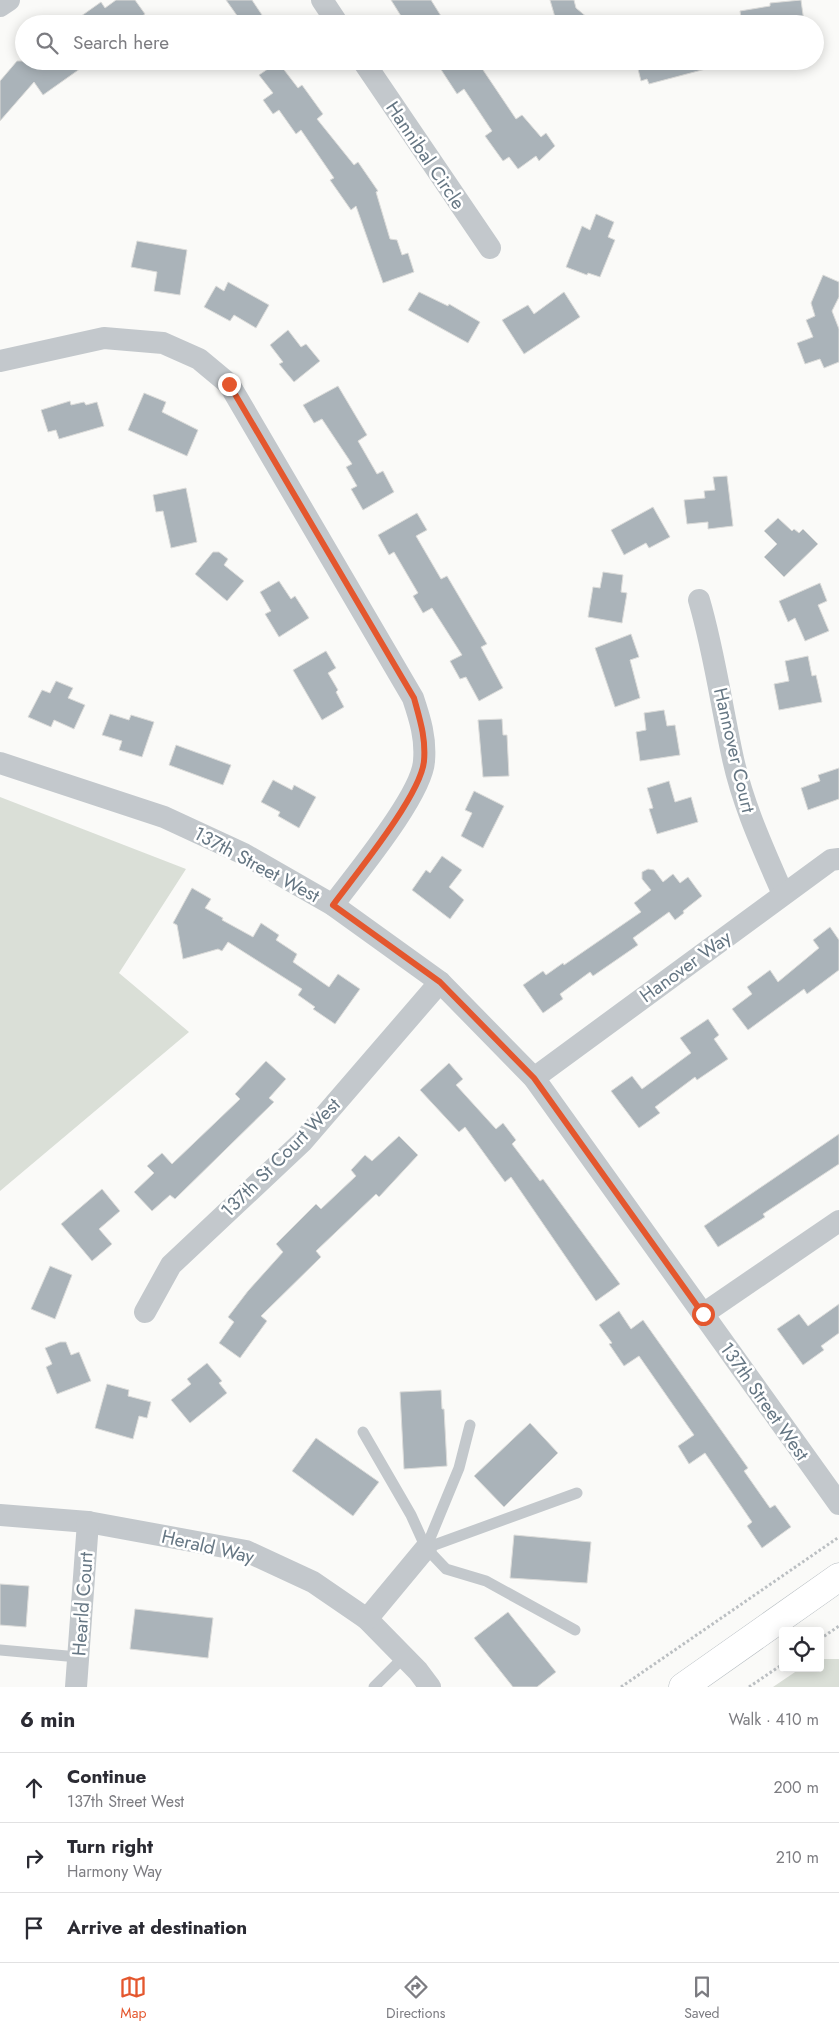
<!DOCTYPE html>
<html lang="en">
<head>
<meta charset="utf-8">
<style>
	:root { --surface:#fff; --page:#f2f2f3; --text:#2b2b33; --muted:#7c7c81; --line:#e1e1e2; --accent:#e4572e }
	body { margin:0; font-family:Jost,sans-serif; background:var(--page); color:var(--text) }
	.controls { position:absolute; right:15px; bottom:15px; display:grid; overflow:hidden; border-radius:5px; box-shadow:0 2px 12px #0003 }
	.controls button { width:45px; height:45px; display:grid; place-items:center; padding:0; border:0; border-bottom:1px solid var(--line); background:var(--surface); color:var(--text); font:25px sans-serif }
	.stop { position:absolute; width:15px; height:15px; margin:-11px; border:4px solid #e4572e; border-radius:50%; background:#fff }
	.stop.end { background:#e4572e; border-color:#fff; box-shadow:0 1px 5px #0008 }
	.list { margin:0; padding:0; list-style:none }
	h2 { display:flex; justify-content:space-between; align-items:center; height:65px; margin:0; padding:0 20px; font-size:21px }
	h2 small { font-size:16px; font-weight:400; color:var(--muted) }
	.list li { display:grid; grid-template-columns:32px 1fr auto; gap:15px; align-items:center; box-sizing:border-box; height:70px; padding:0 20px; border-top:1px solid var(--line) }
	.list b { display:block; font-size:19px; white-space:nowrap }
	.list p { margin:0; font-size:16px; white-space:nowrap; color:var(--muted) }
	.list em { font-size:16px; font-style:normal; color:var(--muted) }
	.icon { flex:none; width:28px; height:28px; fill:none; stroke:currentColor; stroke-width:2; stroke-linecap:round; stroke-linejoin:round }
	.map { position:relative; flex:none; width:839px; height:1687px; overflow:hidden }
	.search { position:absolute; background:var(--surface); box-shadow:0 2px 12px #0003; left:15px; right:15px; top:15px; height:55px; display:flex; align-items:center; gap:12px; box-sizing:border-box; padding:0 18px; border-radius:28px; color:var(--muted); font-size:19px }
	.sheet { height:275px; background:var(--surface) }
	nav { display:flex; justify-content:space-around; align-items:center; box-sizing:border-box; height:70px; border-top:1px solid var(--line); background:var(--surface); font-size:14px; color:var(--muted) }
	nav a { display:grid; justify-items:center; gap:2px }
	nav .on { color:var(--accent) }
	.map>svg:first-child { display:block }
	.green { fill:#dadfd7 }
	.building { fill:#aab3b9; stroke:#dcdcda }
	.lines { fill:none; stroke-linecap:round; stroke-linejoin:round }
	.secondary-casing { stroke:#b3babf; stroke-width:29 }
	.path { stroke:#bbbfc2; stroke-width:3; stroke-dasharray:2.5 2.5; stroke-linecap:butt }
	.lane { stroke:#c3c8cc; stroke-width:11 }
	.street { stroke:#c3c8cc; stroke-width:22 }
	.secondary { stroke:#fff; stroke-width:28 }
	.route { stroke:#e4572e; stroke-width:6 }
	.labels { text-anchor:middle; stroke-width:5; stroke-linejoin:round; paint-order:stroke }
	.street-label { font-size:19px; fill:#657683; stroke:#fff }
</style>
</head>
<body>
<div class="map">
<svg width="839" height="1687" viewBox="0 0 839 1687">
	<rect width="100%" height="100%" fill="#fafaf8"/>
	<!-- green -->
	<g class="green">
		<polygon points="0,797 186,869 119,973 189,1032 0,1191"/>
		<polygon points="820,1659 839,1659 839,1687 773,1687 801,1668 820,1668"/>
	</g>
	<!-- building -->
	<g class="building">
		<polygon points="116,0 135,0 145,14 132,24 70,24 101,2 105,8"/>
		<polygon points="226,0 252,0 268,24 243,24"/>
		<polygon points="391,0 431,0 446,24 406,24"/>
		<polygon points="550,0 574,0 576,8 595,24 557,24"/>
		<polygon points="801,0 804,22 742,24 740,11 770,6 770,3"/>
		<polygon points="17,61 91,61 43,95 34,82 0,121 0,81"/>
		<polygon points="451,61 477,61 516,119 522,115 541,137 546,133 555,146 539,161 536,156 518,169 509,157 503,161 485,136 492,131 464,89 457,94 440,68"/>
		<polygon points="636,61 717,61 717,66 649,84 647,79 641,81"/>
		<polygon points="278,62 298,88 302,85 323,114 317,119 354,165 358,162 378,191 376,192 390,239 397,240 402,255 408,253 414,272 383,283 356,206 351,210 330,180 334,178 301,130 296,134 279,110 273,114 263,100 273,93 259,75"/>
		<polygon points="596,214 614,222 608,237 615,240 600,277 588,273 587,275 566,267 582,226 590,230"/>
		<polygon points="137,241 187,250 180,295 154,291 157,272 131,267"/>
		<polygon points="823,275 839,282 839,297 832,311 839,329 839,362 824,368 820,359 805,364 797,343 813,337 806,320 815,316 811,303"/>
		<polygon points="228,282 269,305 256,328 234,315 230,321 204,307 216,286 224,291"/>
		<polygon points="419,292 448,306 449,304 480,322 468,343 408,310"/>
		<polygon points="564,292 580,317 524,354 502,320 528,305 534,314"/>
		<polygon points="288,330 301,347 306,344 320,361 294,382 279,364 283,362 270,345"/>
		<polygon points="338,386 367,435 358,441 377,474 383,471 394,492 363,510 351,489 357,486 346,467 352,464 322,419 314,423 303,405"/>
		<polygon points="144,393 166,402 162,412 198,430 187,456 128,430"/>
		<polygon points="70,401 71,405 84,402 86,405 97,402 104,426 59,439 56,430 48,432 41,410"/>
		<polygon points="727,476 733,526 708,529 708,522 687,524 684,500 705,498 704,491 715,490 713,477"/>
		<polygon points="186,488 197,542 171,548 163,511 156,512 153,495"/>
		<polygon points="653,507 670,537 649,548 646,543 624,555 611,530"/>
		<polygon points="417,513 427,530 416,536 441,579 447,576 487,644 481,647 503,688 479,701 466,677 460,679 450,661 462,655 432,608 423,613 413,596 418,593 394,552 389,555 378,535"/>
		<polygon points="778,518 792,531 794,529 799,533 803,529 818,544 784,577 764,557 777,544 764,531"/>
		<polygon points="213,552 219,552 228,559 224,565 244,581 227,601 195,574"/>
		<polygon points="603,572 623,575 621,592 627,593 622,623 588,617 593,587 600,588"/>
		<polygon points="279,581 291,599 295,596 309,618 279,637 265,614 271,611 260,592"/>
		<polygon points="820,583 827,601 818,605 829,631 805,641 795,618 788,622 779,601"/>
		<polygon points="631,634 639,657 630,660 640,698 615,707 595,648"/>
		<polygon points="326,651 336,668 328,673 338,690 336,692 344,707 322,720 293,670"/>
		<polygon points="808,656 812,676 816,675 822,702 779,710 774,684 789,681 785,661"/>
		<polygon points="56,681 73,688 68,698 85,705 74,729 54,720 51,727 28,717 42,690 50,693"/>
		<polygon points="664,710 667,726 675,725 680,755 640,761 636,732 646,730 644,713"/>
		<polygon points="110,714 129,720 131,715 154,722 142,757 119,750 122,741 102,735"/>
		<polygon points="502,719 503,735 507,735 509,776 483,777 478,720"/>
		<polygon points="176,745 231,765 223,785 169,765"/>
		<polygon points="839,768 839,799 808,810 801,788 820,781 818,775"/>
		<polygon points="273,780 292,790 294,785 316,797 299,828 278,816 280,812 261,802"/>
		<polygon points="669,781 675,802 691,797 698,822 657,834 649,809 653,808 647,788"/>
		<polygon points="474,791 504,806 483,848 461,836 472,813 465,810"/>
		<polygon points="442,856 462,870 449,887 464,900 450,919 412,890 426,870 430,873"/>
		<polygon points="648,869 654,870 663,882 673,874 680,883 688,877 702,896 683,911 684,913 675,920 669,912 633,938 638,945 593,976 590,972 560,994 563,999 543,1013 523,985 543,971 546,975 563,963 564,965 641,912 634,903 651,890 642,879 642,872"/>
		<polygon points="192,888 211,899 205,908 223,918 222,920 253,937 261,923 279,935 276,940 297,954 293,962 329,987 338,974 360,989 335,1024 313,1009 315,1007 298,995 302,989 228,942 222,951 218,949 183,959 177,925 173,923"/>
		<polygon points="830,927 839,940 839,970 807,994 804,989 748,1030 732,1009 752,994 747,987 770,970 778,982 819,948 813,940"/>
		<polygon points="708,1019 719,1035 714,1039 728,1059 697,1080 695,1077 655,1107 660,1113 639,1128 611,1091 632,1076 642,1089 691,1053 680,1038"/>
		<polygon points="266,1061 286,1079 269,1098 274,1102 175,1199 170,1195 152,1211 134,1192 154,1173 147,1166 162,1153 172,1164 240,1099 235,1094"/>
		<polygon points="449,1063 463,1079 456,1085 496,1129 503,1123 516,1140 512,1144 540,1181 543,1179 620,1284 596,1301 511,1177 505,1182 465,1127 459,1132 420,1090"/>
		<polygon points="839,1134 839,1164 763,1214 765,1217 718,1247 704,1226"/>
		<polygon points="399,1136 418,1155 379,1197 376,1194 316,1251 321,1257 261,1316 267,1321 240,1358 219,1343 234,1322 228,1317 248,1291 283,1252 276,1244 316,1204 321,1209 356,1176 351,1170 365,1155 372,1161"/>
		<polygon points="102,1189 120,1211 99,1229 112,1244 92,1261 61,1224"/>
		<polygon points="50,1266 72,1275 55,1319 31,1309"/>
		<polygon points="839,1304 839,1333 821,1346 824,1350 803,1365 777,1329 799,1314 808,1326"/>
		<polygon points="619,1311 631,1329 643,1320 748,1468 744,1471 770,1508 775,1505 791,1527 762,1548 747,1526 752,1522 705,1453 689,1464 678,1446 694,1435 639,1356 624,1366 609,1344 612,1343 599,1325"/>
		<polygon points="60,1342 66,1342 71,1355 79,1352 91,1381 57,1394 46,1367 52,1364 45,1348"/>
		<polygon points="207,1363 222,1381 219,1383 227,1393 190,1423 171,1400 191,1384 187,1379"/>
		<polygon points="107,1384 129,1390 128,1396 151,1402 147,1418 139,1416 133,1439 95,1428"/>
		<polygon points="441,1390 442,1409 444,1409 447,1466 404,1469 400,1392"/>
		<polygon points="530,1423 558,1453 504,1507 474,1476"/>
		<polygon points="316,1438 379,1482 353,1516 292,1471"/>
		<polygon points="514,1535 591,1542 587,1583 510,1578"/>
		<polygon points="0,1584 29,1586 26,1627 0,1625"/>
		<polygon points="135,1609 213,1618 208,1658 130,1649"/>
		<polygon points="508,1612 556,1672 537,1687 513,1687 474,1638"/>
	</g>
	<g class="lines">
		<defs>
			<polyline id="secondary" points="683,1687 839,1577"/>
		</defs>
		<!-- secondary casing -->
		<use href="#secondary" class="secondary-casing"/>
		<!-- path -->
		<g class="path">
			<polyline points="820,1639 839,1626"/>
			<polyline points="621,1687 839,1537"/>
			<polyline points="749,1687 783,1664"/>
		</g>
		<!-- lane -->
		<g class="lane">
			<polyline points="363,1432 411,1515 426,1548 446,1569 486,1581 575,1630"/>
			<polyline points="426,1548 577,1493"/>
			<polyline points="426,1548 459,1468 470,1425"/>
			<polyline points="0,1650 78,1657"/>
			<polyline points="374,1687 404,1657"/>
		</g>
		<!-- street -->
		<g class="street">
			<polyline points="322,0 338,24"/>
			<polyline points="0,6 9,0"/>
			<polyline points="363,61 490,248"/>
			<path d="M 0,361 L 104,338 L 163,343 L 199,359 L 229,384 L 413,698 C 420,719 426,738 424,761 C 422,795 356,874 333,905"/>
			<path d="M 699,600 C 714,651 721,703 732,754 C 742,803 763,848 783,894"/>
			<polyline points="0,763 164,817 244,854 333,905 440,982 534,1078 839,1504"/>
			<polyline points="534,1078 831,860 839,859"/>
			<polyline points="145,1312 171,1265 302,1142 440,982"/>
			<polyline points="703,1314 839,1221"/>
			<polyline points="0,1515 88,1522 246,1551 313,1582 367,1619 418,1671 430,1687"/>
			<polyline points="367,1619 426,1548"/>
			<polyline points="76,1687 88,1522"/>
		</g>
		<!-- secondary -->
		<use href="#secondary" class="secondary"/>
	</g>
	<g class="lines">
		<!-- route -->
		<path class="route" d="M 229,384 L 414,698 C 420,720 426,738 424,761 C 421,795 356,874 333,905 L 440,982 L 534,1078 L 703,1314"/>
	</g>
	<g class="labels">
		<!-- street labels -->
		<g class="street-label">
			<text transform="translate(426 155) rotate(56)" y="7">Hannibal Circle</text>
			<text transform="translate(735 750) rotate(77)" y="7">Hannover Court</text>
			<text transform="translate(257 864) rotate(28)" y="7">137th Street West</text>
			<text transform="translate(685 966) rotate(-36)" y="7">Hanover Way</text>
			<text transform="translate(280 1157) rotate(-45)" y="7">137th St Court West</text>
			<text transform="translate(765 1401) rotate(55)" y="7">137th Street West</text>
			<text transform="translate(208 1546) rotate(13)" y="7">Herald Way</text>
			<text transform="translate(82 1604) rotate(-86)" y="7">Hearld Court</text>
		</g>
	</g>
</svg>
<div class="controls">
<button><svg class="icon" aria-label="locate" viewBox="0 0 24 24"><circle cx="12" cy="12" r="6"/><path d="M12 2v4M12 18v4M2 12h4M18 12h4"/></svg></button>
</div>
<div class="stop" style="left:703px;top:1314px"></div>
<div class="stop end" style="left:229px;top:384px"></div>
<div class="search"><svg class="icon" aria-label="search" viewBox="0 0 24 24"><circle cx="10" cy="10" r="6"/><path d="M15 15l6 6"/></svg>Search here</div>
</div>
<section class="sheet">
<h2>6 min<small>Walk · 410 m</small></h2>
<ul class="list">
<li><svg class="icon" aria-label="ahead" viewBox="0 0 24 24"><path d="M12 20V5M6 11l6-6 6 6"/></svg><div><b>Continue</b><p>137th Street West</p></div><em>200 m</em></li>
<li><svg class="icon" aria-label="right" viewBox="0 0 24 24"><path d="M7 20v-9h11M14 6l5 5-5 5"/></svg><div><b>Turn right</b><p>Harmony Way</p></div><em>210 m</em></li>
<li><svg class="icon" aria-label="arrive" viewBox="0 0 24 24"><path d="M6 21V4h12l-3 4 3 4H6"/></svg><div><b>Arrive at destination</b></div></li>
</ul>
</section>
<nav>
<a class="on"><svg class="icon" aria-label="map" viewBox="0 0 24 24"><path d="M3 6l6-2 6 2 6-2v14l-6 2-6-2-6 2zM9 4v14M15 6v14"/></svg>Map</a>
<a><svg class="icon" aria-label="directions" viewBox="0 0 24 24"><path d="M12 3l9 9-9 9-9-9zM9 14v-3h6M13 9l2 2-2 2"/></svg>Directions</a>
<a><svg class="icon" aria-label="saved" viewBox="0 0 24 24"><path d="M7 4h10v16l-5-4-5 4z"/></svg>Saved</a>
</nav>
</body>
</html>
